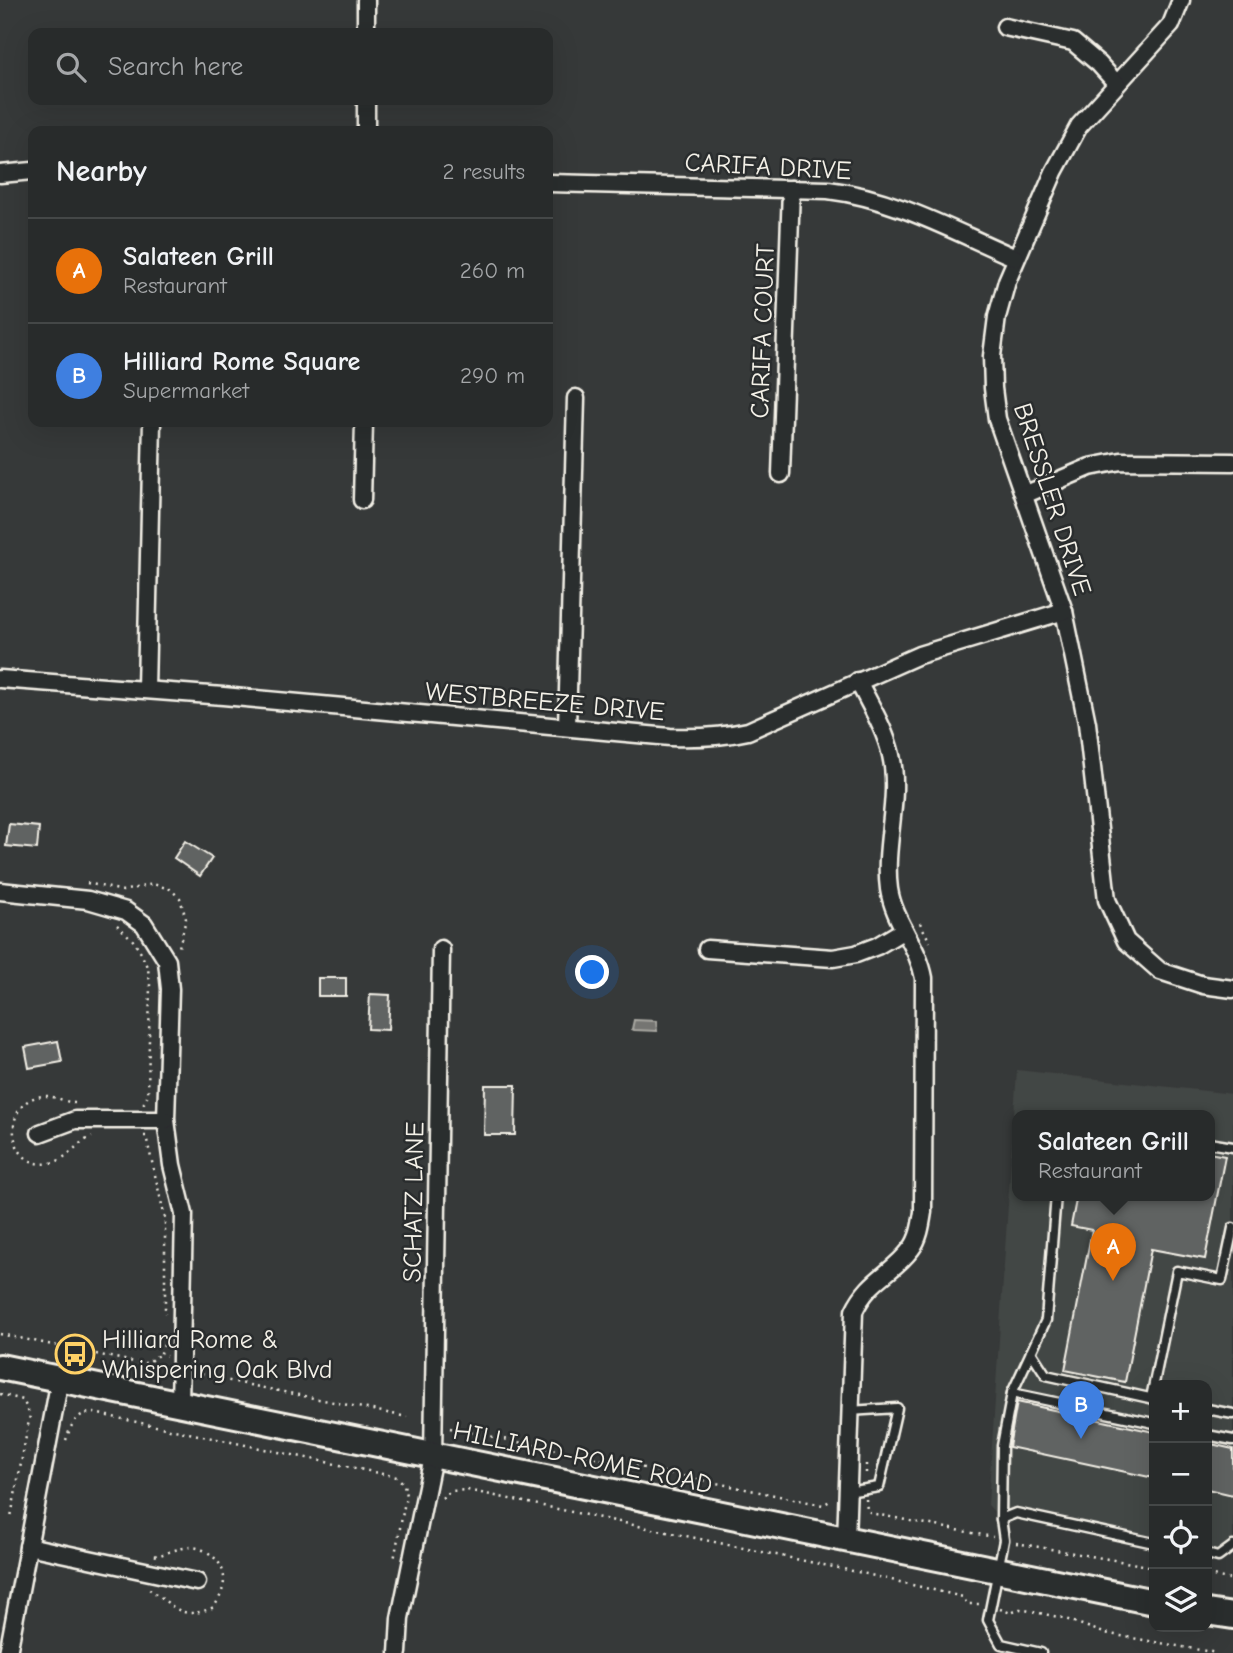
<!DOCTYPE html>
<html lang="en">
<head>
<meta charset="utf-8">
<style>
	:root { --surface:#282b2b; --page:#303333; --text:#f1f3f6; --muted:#a5a7a9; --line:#444747; --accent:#1a73e8 }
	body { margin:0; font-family:"Comic Neue",sans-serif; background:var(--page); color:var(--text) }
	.controls { position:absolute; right:21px; bottom:21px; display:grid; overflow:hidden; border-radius:14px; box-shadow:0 7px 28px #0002 }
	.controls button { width:63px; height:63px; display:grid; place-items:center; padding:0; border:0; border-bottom:2px solid var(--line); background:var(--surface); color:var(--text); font:35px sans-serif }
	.you { position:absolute; left:593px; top:973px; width:24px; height:24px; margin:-18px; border:5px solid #fff; border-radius:50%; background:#1a73e8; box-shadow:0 0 0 10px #1a73e833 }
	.badge { display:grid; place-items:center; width:46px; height:46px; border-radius:50%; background:var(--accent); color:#fff; font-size:23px; font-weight:700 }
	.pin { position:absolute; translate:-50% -58px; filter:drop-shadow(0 2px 4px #0008) }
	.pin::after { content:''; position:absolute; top:37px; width:24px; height:21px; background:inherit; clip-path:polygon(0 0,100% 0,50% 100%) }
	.popup { position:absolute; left:1012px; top:1110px; width:203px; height:91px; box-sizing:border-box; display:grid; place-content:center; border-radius:14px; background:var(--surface); filter:drop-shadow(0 2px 5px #0005); font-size:23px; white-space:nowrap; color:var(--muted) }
	.popup b { font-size:26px; color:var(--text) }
	.popup::after { content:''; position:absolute; left:50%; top:100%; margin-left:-14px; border:14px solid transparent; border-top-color:var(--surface) }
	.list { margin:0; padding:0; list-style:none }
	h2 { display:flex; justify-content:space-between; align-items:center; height:91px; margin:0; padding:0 28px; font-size:30px }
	h2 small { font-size:23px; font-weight:400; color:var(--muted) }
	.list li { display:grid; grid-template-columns:46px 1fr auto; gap:21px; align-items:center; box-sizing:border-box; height:105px; padding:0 28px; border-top:2px solid var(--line) }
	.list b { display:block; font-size:26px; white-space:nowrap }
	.list p { margin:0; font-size:23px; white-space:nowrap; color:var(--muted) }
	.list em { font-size:23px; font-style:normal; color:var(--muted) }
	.icon { flex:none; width:38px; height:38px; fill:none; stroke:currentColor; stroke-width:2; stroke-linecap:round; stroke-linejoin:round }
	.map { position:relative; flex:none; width:1233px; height:1653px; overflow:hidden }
	.search { position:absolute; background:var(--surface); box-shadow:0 7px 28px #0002; left:28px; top:28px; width:525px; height:77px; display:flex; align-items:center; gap:18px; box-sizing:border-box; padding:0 24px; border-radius:14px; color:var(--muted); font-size:26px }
	.panel { position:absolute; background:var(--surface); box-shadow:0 7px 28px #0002; left:28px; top:126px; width:525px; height:301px; border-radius:14px }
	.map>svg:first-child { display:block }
	.built { fill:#434645; fill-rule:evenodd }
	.water { fill:#757572; stroke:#a8a7a1; stroke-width:2 }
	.building { fill:#616362; stroke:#f4f1e8; stroke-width:2 }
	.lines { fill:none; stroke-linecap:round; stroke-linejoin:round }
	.service-casing { stroke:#f4f1e8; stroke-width:13 }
	.minor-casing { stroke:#f4f1e8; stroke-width:21 }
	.primary-casing { stroke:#f4f1e8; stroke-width:30 }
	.path { stroke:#f4f1e8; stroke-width:2.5; stroke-dasharray:2 5; stroke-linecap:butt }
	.service { stroke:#2a2d2e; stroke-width:8 }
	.minor { stroke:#2a2d2e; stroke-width:16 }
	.primary { stroke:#2a2d2e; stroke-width:24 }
	.labels { text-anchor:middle; stroke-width:5; stroke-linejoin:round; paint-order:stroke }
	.street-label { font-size:26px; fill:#f4f1e8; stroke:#2a2d2e }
	.poi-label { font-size:26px; fill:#f4f1e8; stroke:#2a2d2e; text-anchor:start }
</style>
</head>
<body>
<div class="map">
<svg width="1233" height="1653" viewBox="0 0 1233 1653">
	<rect width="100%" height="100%" fill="#363939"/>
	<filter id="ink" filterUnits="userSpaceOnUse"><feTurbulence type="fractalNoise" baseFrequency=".0143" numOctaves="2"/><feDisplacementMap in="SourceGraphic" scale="14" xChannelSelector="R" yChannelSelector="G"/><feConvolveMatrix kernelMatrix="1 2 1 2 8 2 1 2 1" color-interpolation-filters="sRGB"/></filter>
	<g filter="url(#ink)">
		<!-- built -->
		<path class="built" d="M 1017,1070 L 1233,1094 L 1233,1546 L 1218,1557 L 1207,1554 L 1207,1385 L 1154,1385 L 1154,1543 L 1016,1513 L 1001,1519 L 988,1505 ZM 1017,1115 L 1209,1115 L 1209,1195 L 1017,1195 Z"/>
		<!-- water -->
		<polygon class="water" points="634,1020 656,1021 657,1031 634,1030 632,1029"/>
		<!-- building -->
		<g class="building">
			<polygon points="9,824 39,827 37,849 6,846"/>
			<polygon points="185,841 212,858 200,876 174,858"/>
			<rect x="318" y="978" width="28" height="18"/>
			<polygon points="370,994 390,995 388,1030 368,1029"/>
			<polygon points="58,1041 62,1062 29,1068 25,1047"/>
			<polygon points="485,1085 516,1085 515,1135 484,1135"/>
			<polygon points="1209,1153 1225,1156 1205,1259 1151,1249 1125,1382 1065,1370 1092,1230 1071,1226 1077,1195 1209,1195"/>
			<polygon points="1017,1402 1154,1432 1154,1478 1009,1447"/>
			<polygon points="1207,1443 1233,1449 1233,1495 1207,1489"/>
		</g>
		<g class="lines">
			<defs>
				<g id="service">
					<polyline points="1209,1143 1233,1147"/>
					<polyline points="1031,1352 1046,1375 1154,1399"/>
					<polyline points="1012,1393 1154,1423"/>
					<polyline points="1151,1398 1177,1271 1222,1280 1233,1228"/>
					<polyline points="1207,1409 1233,1414"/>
					<polyline points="1207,1435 1233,1440"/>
					<polyline points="847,1492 879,1487 897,1408 849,1411"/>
					<polyline points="1001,1519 1016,1513 1154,1543"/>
					<polyline points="1207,1554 1218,1557 1233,1546"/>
					<polyline points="1041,1653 1001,1644 988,1620 1004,1540 1001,1519 1002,1446 1012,1393 1046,1320 1056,1195"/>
				</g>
				<g id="minor">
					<polyline points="366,0 366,33"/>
					<polyline points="1181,0 1171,25 1079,126 1054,172 1007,281 997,317 992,356 993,388 997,419 1064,611 1087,723 1107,900 1126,941 1160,971 1203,985 1233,989"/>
					<polyline points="1005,27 1073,42 1099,64 1117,84"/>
					<polyline points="366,100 366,131"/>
					<polyline points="0,174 33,171"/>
					<path d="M 548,183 L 828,190 C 895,198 955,232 1016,258"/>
					<polyline points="781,474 791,189"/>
					<polyline points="1024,495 1090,467 1121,461 1233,462"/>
					<polyline points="362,500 364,422"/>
					<path d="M 0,679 L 223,696 L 670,737 C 697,738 722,737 748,731 L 919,655 L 1064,611"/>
					<polyline points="146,689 152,422"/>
					<polyline points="567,727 576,398"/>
					<polyline points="0,891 88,900 126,911 144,924 167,961 170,989 166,1120 172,1165 184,1214 180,1404"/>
					<polyline points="707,949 833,958 856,954 877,946 904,930"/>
					<polyline points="40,1133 75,1120 166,1120"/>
					<path d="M 846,1541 L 854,1311 C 869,1279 891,1275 911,1249 C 919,1239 921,1225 923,1212 L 924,978 C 918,945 894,922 889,889 C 883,845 901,798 891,755 C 885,729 870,705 858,681"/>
					<polyline points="28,1546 197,1582"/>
					<polyline points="8,1653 60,1379"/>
					<polyline points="398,1653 400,1618 433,1457 441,949"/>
				</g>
				<g id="primary">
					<polyline points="0,1367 1154,1602"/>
					<polyline points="1207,1612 1233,1616"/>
				</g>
			</defs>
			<!-- service casing -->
			<use href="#service" class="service-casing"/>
			<!-- minor casing -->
			<use href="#minor" class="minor-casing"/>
			<!-- primary casing -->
			<use href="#primary" class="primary-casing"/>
			<!-- path -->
			<g class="path">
				<polyline points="87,883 123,891 153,884 170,889 180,898 186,919 178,951"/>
				<polyline points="920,923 930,942"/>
				<polyline points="117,925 132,939 141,953 148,969 150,983 148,1095 144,1103 141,1103"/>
				<path d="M 75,1103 C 64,1102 54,1095 43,1096 C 0,1099 6,1172 51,1163 C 69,1159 75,1143 92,1137"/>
				<polyline points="144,1136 146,1136 165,1218 165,1314"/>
				<polyline points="0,1334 139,1363 147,1363 161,1353"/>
				<polyline points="164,1345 161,1353 166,1356"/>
				<polyline points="198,1368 200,1373 210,1377 407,1417"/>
				<polyline points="0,1394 23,1400 30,1415 11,1517"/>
				<polyline points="450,1428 818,1504 823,1505 830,1501"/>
				<path d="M 66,1440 C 71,1425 76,1412 94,1413 L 397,1477 L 404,1484 L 406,1496 L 394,1560"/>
				<polyline points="866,1464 866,1478"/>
				<polyline points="442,1498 450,1491 467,1490 862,1573 963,1597 967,1604 980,1604"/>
				<polyline points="866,1499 867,1511 875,1514 993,1537"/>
				<polyline points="1016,1543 1154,1567"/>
				<polyline points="1207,1575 1229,1579"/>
				<path d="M 149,1589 C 175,1606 180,1622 214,1607 C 226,1589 230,1569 210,1554 C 205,1550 197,1547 190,1547 C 179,1548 168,1552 158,1556 L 152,1555"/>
				<polyline points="1000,1609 1011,1613 1020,1609 1063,1618 1104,1633 1217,1653"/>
			</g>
			<!-- service -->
			<use href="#service" class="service"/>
			<!-- minor -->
			<use href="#minor" class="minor"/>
			<!-- primary -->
			<use href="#primary" class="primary"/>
		</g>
	</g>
	<!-- icons -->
	<defs>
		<symbol id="bus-ring" viewBox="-11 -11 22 22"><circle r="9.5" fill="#2a2d2e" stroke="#ffd166" stroke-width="1.5"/><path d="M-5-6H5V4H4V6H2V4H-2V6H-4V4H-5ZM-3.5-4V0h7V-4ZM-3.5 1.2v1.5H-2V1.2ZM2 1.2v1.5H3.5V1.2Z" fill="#ffd166"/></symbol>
	</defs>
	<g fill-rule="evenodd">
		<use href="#bus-ring" x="53" y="1332" width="44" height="44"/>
	</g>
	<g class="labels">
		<!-- street labels -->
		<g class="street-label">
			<text transform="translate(768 166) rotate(3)" y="9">CARIFA DRIVE</text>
			<text transform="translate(762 331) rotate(-88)" y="9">CARIFA COURT</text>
			<text transform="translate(1053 499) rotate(72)" y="9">BRESSLER DRIVE</text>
			<text transform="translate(545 701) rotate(5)" y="9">WESTBREEZE DRIVE</text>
			<text transform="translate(413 1202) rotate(-89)" y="9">SCHATZ LANE</text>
			<text transform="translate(583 1457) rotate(12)" y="9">HILLIARD-ROME ROAD</text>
		</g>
		<!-- poi labels -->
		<g class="poi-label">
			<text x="102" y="1348">Hilliard Rome &amp;<tspan x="102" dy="30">Whispering Oak Blvd</tspan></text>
		</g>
	</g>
</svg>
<div class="controls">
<button>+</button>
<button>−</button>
<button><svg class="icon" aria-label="locate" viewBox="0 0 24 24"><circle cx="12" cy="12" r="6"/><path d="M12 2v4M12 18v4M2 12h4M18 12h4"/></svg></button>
<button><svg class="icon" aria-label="layers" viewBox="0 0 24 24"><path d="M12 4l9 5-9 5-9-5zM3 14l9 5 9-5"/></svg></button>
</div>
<div class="you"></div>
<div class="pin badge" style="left:1113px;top:1281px;background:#e8710a">A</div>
<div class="popup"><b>Salateen Grill</b>Restaurant</div>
<div class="pin badge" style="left:1081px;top:1439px;background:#3f7fe0">B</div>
<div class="search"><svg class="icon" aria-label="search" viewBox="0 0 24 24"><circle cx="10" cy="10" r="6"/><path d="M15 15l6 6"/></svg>Search here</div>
<section class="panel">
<h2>Nearby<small>2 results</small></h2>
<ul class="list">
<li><span class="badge" style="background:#e8710a">A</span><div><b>Salateen Grill</b><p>Restaurant</p></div><em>260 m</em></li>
<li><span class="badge" style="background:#3f7fe0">B</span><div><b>Hilliard Rome Square</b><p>Supermarket</p></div><em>290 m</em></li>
</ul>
</section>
</div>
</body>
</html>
